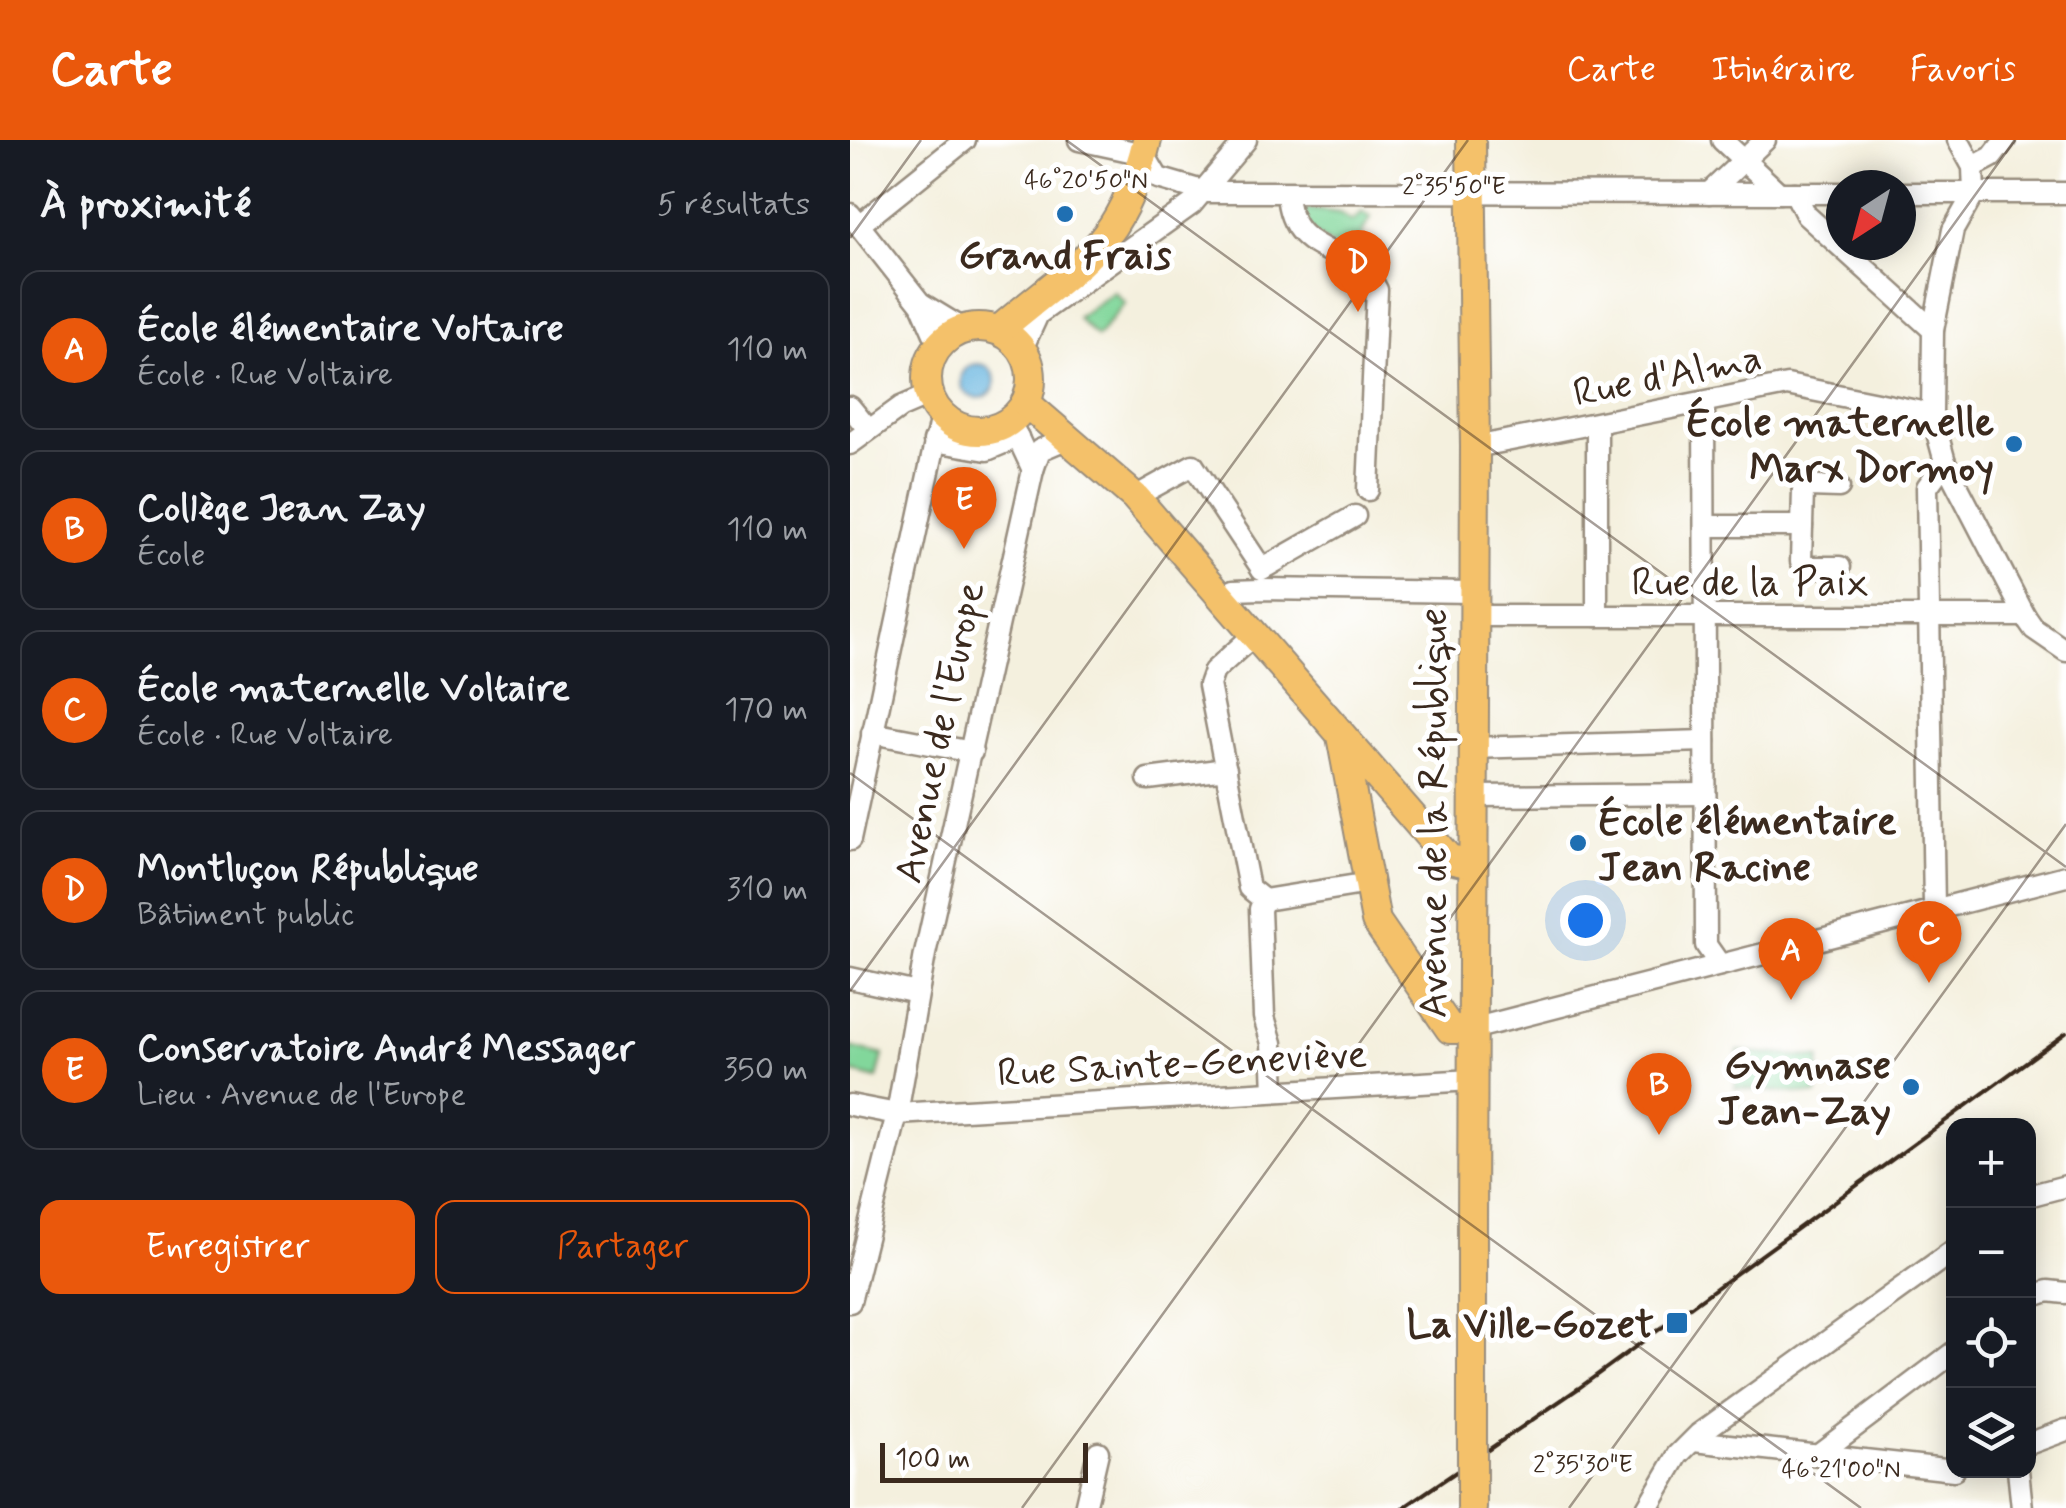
<!DOCTYPE html>
<html lang="fr">
<head>
<meta charset="utf-8">
<style>
	:root { --surface:#171b24; --page:#20242c; --text:#f1f3f6; --muted:#9ea1a6; --line:#363941; --accent:#ea580c }
	body { margin:0; font-family:Mynerve,sans-serif; background:var(--page); color:var(--text) }
	.controls { position:absolute; right:30px; bottom:30px; display:grid; overflow:hidden; border-radius:20px; box-shadow:0 5px 25px #0003 }
	.controls button { width:90px; height:90px; display:grid; place-items:center; padding:0; border:0; border-bottom:2px solid var(--line); background:var(--surface); color:var(--text); font:50px sans-serif }
	.compass { position:absolute; left:976px; top:30px; width:90px; height:90px; border-radius:50%; background:var(--surface); box-shadow:0 5px 25px #0003; rotate:216deg }
	.scale { position:absolute; left:30px; bottom:25px; width:208px; box-sizing:border-box; padding-left:10px; border:5px solid #3b2a1e; border-top:0; font-size:28px; line-height:35px; white-space:nowrap; color:#3b2a1e; -webkit-text-stroke:8px #fff; paint-order:stroke }
	.you { position:absolute; left:735px; top:780px; width:35px; height:35px; margin:-25px; border:8px solid #fff; border-radius:50%; background:#1a73e8; box-shadow:0 0 0 15px #1a73e833 }
	.badge { display:grid; place-items:center; width:65px; height:65px; border-radius:50%; background:var(--accent); color:#fff; font-size:32px; font-weight:700 }
	.pin { position:absolute; translate:-50% -82px; filter:drop-shadow(0 2px 5px #0008) }
	.pin::after { content:''; position:absolute; top:52px; width:35px; height:30px; background:inherit; clip-path:polygon(0 0,100% 0,50% 100%) }
	.list { margin:0; padding:0; list-style:none }
	h2 { display:flex; justify-content:space-between; align-items:center; height:130px; margin:0; padding:0 40px; font-size:42px }
	h2 small { font-size:32px; font-weight:400; color:var(--muted) }
	.list li { display:grid; grid-template-columns:65px 1fr auto; gap:30px; align-items:center; box-sizing:border-box; height:160px; margin:0 20px 20px; padding:0 20px; border:2px solid var(--line); border-radius:20px }
	.list b { display:block; font-size:38px; white-space:nowrap }
	.list p { margin:0; font-size:32px; white-space:nowrap; color:var(--muted) }
	.list em { font-size:32px; font-style:normal; color:var(--muted) }
	.actions { display:flex; gap:20px; padding:30px 40px }
	.actions a { flex:1; padding:22px 0; border:2px solid var(--accent); border-radius:20px; text-align:center; font-size:35px; color:var(--accent) }
	.actions .main { background:var(--accent); color:#fff }
	.icon { flex:none; width:55px; height:55px; fill:none; stroke:currentColor; stroke-width:2; stroke-linecap:round; stroke-linejoin:round }
	.map { position:relative; flex:none; width:1216px; height:1368px; overflow:hidden }
	header { display:flex; align-items:center; gap:60px; box-sizing:border-box; height:140px; padding:0 50px; background:var(--accent); color:#fff }
	header strong { font-size:48px }
	nav { display:flex; gap:55px; margin-inline-start:auto; font-size:35px }
	main { display:flex }
	aside { flex:1; background:var(--surface) }
	.map>svg:first-child { display:block }
	.green { fill:#82d79b; stroke:#5e805c; stroke-width:2.5 }
	.water { fill:#65b4df; stroke:#506f7e; stroke-width:2.5 }
	.lines { fill:none; stroke-linecap:round; stroke-linejoin:round }
	.minor-casing { stroke:#988d7e; stroke-width:25 }
	.major-casing { stroke:#988d7e; stroke-width:32 }
	.minor { stroke:#fff; stroke-width:20 }
	.major { stroke:#f4c16a; stroke-width:28 }
	.rail { stroke:#3b2a1e; stroke-width:4 }
	.major-bridge-casing { stroke:#988d7e; stroke-width:32; stroke-linecap:butt }
	.major-bridge { stroke:#f4c16a; stroke-width:28 }
	.ticks { fill:none; stroke:#3b2a1e; stroke-width:2.5; stroke-opacity:0.45 }
	.poi-dot { fill:#1f6fb2; stroke:#fff; stroke-width:4 }
	.labels { text-anchor:middle; stroke-width:10; stroke-linejoin:round; paint-order:stroke }
	.poi-label { font-size:40px; font-weight:bold; fill:#3b2a1e; stroke:#fff; text-anchor:end }
	.street-label { font-size:40px; fill:#3b2a1e; stroke:#fff }
	.ticks-label { font-size:25px; text-anchor:middle; fill:#3b2a1e; stroke:#fff; stroke-width:10; stroke-linejoin:round; paint-order:stroke }
</style>
</head>
<body>
<header>
<strong>Carte</strong>
<nav><a>Carte</a><a>Itinéraire</a><a>Favoris</a></nav>
</header>
<main>
<aside>
<h2>À proximité<small>5 résultats</small></h2>
<ul class="list">
<li><span class="badge">A</span><div><b>École élémentaire Voltaire</b><p>École · Rue Voltaire</p></div><em>110 m</em></li>
<li><span class="badge">B</span><div><b>Collège Jean Zay</b><p>École</p></div><em>110 m</em></li>
<li><span class="badge">C</span><div><b>École maternelle Voltaire</b><p>École · Rue Voltaire</p></div><em>170 m</em></li>
<li><span class="badge">D</span><div><b>Montluçon République</b><p>Bâtiment public</p></div><em>310 m</em></li>
<li><span class="badge">E</span><div><b>Conservatoire André Messager</b><p>Lieu · Avenue de l'Europe</p></div><em>350 m</em></li>
</ul>
<div class="actions"><a class="main">Enregistrer</a><a>Partager</a></div>
</aside>
<div class="map">
<svg width="1216" height="1368" viewBox="0 0 1216 1368">
	<rect width="100%" height="100%" fill="#fff"/>
	<filter id="ink" filterUnits="userSpaceOnUse"><feTurbulence type="fractalNoise" baseFrequency=".01" numOctaves="2"/><feDisplacementMap in="SourceGraphic" scale="20" xChannelSelector="R" yChannelSelector="G"/><feConvolveMatrix kernelMatrix="1 2 1 2 8 2 1 2 1" color-interpolation-filters="sRGB"/></filter>
	<filter id="wash" filterUnits="userSpaceOnUse"><feTurbulence type="fractalNoise" baseFrequency=".0048" numOctaves="4" result="noise"/><feDisplacementMap in="SourceGraphic" scale="40" xChannelSelector="R" yChannelSelector="G"/><feGaussianBlur stdDeviation="2.25" result="paint"/><feColorMatrix in="noise" values="0 0 0 0 0 0 0 0 0 0 0 0 0 0 0 0 0 1.4 0 .05"/><feComposite in="paint" operator="in"/></filter>
	<g filter="url(#wash)">
		<rect width="100%" height="100%" fill="#f4f0de"/>
		<!-- green -->
		<g class="green">
			<polygon points="454,68 490,73 502,81 512,72 521,77 512,93 513,107 524,116 517,126 447,84 447,70"/>
			<polygon points="264,152 275,163 247,197 227,178"/>
			<polygon points="0,907 33,915 27,939 0,932"/>
			<polygon points="888,911 970,918 967,955 885,948"/>
		</g>
		<!-- water -->
		<circle class="water" cx="128" cy="241" r="17"/>
	</g>
	<g filter="url(#ink)">
		<g class="lines">
			<defs>
				<g id="minor">
					<polyline points="229,0 294,14 308,38 356,52 991,53"/>
					<polyline points="872,0 929,53"/>
					<polyline points="1108,0 1123,27 1124,53"/>
					<polyline points="1123,27 1142,17 1155,0"/>
					<path d="M 437,53 C 441,122 505,102 527,150 L 518,350"/>
					<polyline points="859,53 915,0"/>
					<polyline points="945,53 956,75 1083,190"/>
					<polyline points="1051,53 1216,53"/>
					<polyline points="1124,53 1103,90 1083,190 1082,274 1095,322 1175,476 1184,489 1216,511"/>
					<polyline points="0,74 71,164 89,205"/>
					<polyline points="9,85 115,0"/>
					<polyline points="72,164 113,189"/>
					<polyline points="172,209 188,174 342,64 396,0"/>
					<polyline points="854,263 856,805 870,825"/>
					<polyline points="0,267 18,289"/>
					<polyline points="84,301 137,310 168,297"/>
					<polyline points="0,304 51,267 79,255"/>
					<polyline points="625,307 937,245 1082,274"/>
					<polyline points="183,330 190,310 218,298"/>
					<polyline points="285,357 343,325 412,429"/>
					<polyline points="855,386 952,386 953,350 958,346 989,347"/>
					<polyline points="952,386 951,421 957,427 990,427"/>
					<polyline points="412,429 505,376"/>
					<polyline points="373,455 384,450 411,449 623,452"/>
					<polyline points="623,476 1175,476"/>
					<polyline points="747,476 747,284"/>
					<polyline points="406,493 364,531 359,545 399,748 414,760"/>
					<polyline points="22,593 122,612"/>
					<polyline points="622,608 855,601"/>
					<polyline points="298,639 376,629"/>
					<polyline points="623,656 855,654"/>
					<polyline points="0,700 91,275"/>
					<polyline points="414,760 410,769 414,877 422,903 424,951"/>
					<polyline points="414,760 519,743"/>
					<polyline points="1084,767 1077,347 1095,322"/>
					<polyline points="0,838 67,853"/>
					<polyline points="622,889 1216,736"/>
					<polyline points="0,965 47,974 622,940"/>
					<polyline points="1178,1056 1216,1046"/>
					<polyline points="1178,1158 1198,1151 1216,1153"/>
					<polyline points="0,1162 47,974 75,814 183,330 160,281"/>
					<polyline points="844,1301 1104,1330"/>
					<polyline points="1178,1304 1216,1290"/>
					<polyline points="970,1313 1104,1212"/>
					<polyline points="1168,1330 1172,1368"/>
					<polyline points="235,1368 248,1312"/>
					<polyline points="797,1368 828,1315 849,1294 1104,1110"/>
				</g>
				<g id="major">
					<polyline points="621,0 625,307 622,1090"/>
					<circle cx="129" cy="239" r="52"/>
					<path d="M 149,190 C 229,121 270,111 297,0"/>
					<polyline points="176,263 285,357 599,719 623,724"/>
					<polyline points="491,596 526,781 600,889 622,889"/>
					<polyline points="622,1368 622,1345"/>
				</g>
			</defs>
			<!-- minor casing -->
			<use href="#minor" class="minor-casing"/>
			<!-- major casing -->
			<use href="#major" class="major-casing"/>
			<!-- minor -->
			<use href="#minor" class="minor"/>
			<!-- major -->
			<use href="#major" class="major"/>
			<!-- rail -->
			<polyline class="rail" points="553,1368 729,1248 1216,893"/>
			<defs>
				<polyline id="major-bridge" points="622,1090 622,1345"/>
			</defs>
			<!-- major-bridge casing -->
			<use href="#major-bridge" class="major-bridge-casing"/>
			<!-- major-bridge -->
			<use href="#major-bridge" class="major-bridge"/>
		</g>
	</g>
	<!-- ticks -->
	<path class="ticks" d="M 216,0 L 1216,727M 0,98 L 71,0M 0,633 L 1011,1368M 0,851 L 618,0M 172,1368 L 1165,0M 719,1368 L 1216,684"/>
	<!-- markers -->
	<g class="poi-dot">
		<circle cx="215" cy="74" r="10"/>
		<circle cx="1164" cy="304" r="10"/>
		<circle cx="728" cy="703" r="10"/>
		<circle cx="1061" cy="947" r="10"/>
		<rect x="815" y="1171" width="24" height="24" rx="5"/>
	</g>
	<g class="labels">
		<!-- poi labels -->
		<g class="poi-label">
			<text x="215" y="128" text-anchor="middle">Grand Frais</text>
			<text x="1144" y="295">École maternelle<tspan x="1144" dy="46">Marx Dormoy</tspan></text>
			<text x="748" y="694" text-anchor="start">École élémentaire<tspan x="748" dy="46">Jean Racine</tspan></text>
			<text x="1041" y="938">Gymnase<tspan x="1041" dy="46">Jean-Zay</tspan></text>
			<text x="804" y="1197">La Ville-Gozet</text>
		</g>
		<!-- street labels -->
		<g class="street-label">
			<text transform="translate(817 234) rotate(-11)" y="14">Rue d'Alma</text>
			<text x="900" y="455">Rue de la Paix</text>
			<text transform="translate(88 592) rotate(-78)" y="14">Avenue de l'Europe</text>
			<text transform="translate(582 673) rotate(-90)" y="14">Avenue de la République</text>
			<text transform="translate(332 922) rotate(-3)" y="14">Rue Sainte-Geneviève</text>
		</g>
	</g>
	<g class="ticks-label">
		<text x="236" y="48">46°20'50"N</text>
		<text x="604" y="54">2°35'50"E</text>
		<text x="733" y="1332">2°35'30"E</text>
		<text x="991" y="1337">46°21'00"N</text>
	</g>
</svg>
<div class="controls">
<button>+</button>
<button>−</button>
<button><svg class="icon" aria-label="locate" viewBox="0 0 24 24"><circle cx="12" cy="12" r="6"/><path d="M12 2v4M12 18v4M2 12h4M18 12h4"/></svg></button>
<button><svg class="icon" aria-label="layers" viewBox="0 0 24 24"><path d="M12 4l9 5-9 5-9-5zM3 14l9 5 9-5"/></svg></button>
</div>
<svg class="compass" viewBox="-18 -18 36 36"><path d="M0-13l5 13h-10z" fill="#e53935"/><path d="M0 13l5-13h-10z" fill="#9ea1a6"/></svg>
<div class="scale">100 m</div>
<div class="you"></div>
<div class="pin badge" style="left:941px;top:860px">A</div>
<div class="pin badge" style="left:809px;top:995px">B</div>
<div class="pin badge" style="left:1079px;top:843px">C</div>
<div class="pin badge" style="left:508px;top:172px">D</div>
<div class="pin badge" style="left:114px;top:409px">E</div>
</div>
</main>
</body>
</html>
